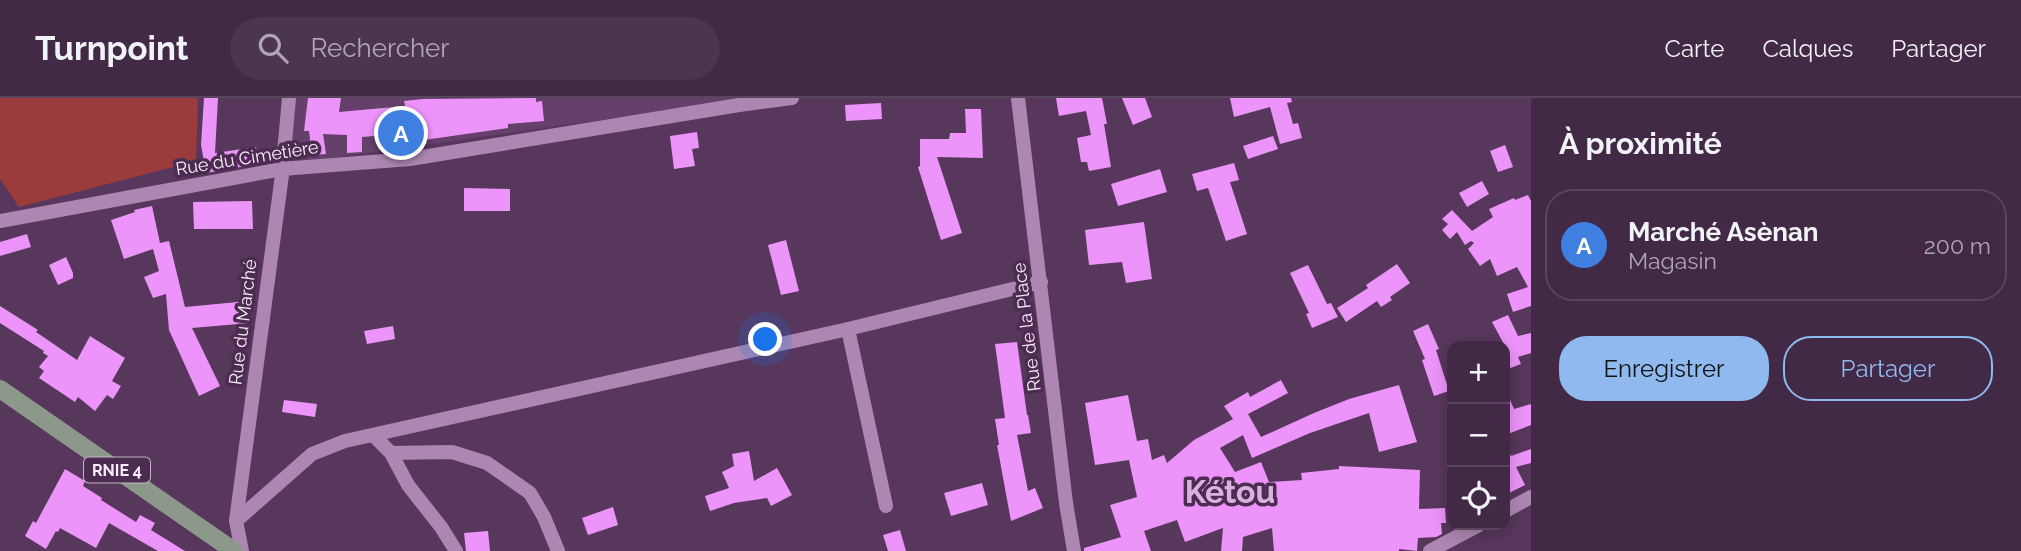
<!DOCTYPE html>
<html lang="fr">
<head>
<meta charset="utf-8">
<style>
	:root { --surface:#422946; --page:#4c3551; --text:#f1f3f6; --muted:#aea6b3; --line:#5a455f; --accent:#90b9f0 }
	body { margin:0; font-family:Raleway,sans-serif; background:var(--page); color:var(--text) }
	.controls { position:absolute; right:21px; bottom:21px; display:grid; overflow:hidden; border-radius:14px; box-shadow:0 4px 18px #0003 }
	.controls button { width:63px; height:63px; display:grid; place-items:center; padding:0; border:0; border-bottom:2px solid var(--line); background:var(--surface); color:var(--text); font:35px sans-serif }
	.you { position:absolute; left:766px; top:242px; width:24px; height:24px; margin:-18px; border:5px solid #fff; border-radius:50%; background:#1a73e8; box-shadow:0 0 0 10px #1a73e833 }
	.badge { display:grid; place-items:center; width:46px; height:46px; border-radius:50%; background:var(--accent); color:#fff; font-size:23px; font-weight:700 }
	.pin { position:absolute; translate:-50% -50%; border:4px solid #fff; box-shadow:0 2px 7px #0006 }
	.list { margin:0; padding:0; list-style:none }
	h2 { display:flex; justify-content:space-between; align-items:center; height:91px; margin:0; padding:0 28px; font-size:30px }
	h2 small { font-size:23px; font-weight:400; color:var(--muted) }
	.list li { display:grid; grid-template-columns:46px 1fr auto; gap:21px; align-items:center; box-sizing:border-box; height:112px; margin:0 14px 14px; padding:0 14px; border:2px solid var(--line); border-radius:28px }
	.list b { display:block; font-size:26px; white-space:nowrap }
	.list p { margin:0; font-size:23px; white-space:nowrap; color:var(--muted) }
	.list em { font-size:23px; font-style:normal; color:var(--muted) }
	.actions { display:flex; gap:14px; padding:21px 28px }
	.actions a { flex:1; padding:16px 0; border:2px solid var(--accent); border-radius:28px; text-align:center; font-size:24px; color:var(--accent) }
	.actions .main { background:var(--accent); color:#111 }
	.icon { flex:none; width:38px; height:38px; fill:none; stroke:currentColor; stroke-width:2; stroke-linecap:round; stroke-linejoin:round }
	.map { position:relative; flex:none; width:1531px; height:453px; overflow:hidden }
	header { display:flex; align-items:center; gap:42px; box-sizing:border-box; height:98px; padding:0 35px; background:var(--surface); border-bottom:2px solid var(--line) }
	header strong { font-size:33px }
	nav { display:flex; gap:38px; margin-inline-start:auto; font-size:24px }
	.search { width:490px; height:63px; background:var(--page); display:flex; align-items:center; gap:18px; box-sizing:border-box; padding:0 24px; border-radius:38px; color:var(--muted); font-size:26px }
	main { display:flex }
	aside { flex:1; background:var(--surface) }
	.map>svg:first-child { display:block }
	.built { fill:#65406b }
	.green { fill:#9c3b3c }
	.building { fill:#ed94fa }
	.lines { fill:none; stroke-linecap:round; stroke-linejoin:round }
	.minor { stroke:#ad87b2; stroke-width:14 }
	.major { stroke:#8b988a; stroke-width:18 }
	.labels { text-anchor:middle; stroke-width:7; stroke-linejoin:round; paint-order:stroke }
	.shield { fill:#4d2c52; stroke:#c7b4c9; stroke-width:2 }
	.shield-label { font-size:16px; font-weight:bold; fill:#fbeefc }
	.street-label { font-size:18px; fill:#fbeefc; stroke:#4d2c52 }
	.town-label { font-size:32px; font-weight:bold; fill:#dab2df; stroke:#4d2c52 }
</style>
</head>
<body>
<header>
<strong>Turnpoint</strong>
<div class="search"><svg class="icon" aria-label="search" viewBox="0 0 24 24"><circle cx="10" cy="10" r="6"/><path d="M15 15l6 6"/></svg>Rechercher</div>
<nav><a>Carte</a><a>Calques</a><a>Partager</a></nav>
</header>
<main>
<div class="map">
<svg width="1531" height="453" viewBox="0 0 1531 453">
	<rect width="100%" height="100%" fill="#58375d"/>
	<!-- built -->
	<polygon class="built" points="295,0 736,0 736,3 288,66"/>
	<!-- green -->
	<polygon class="green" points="0,0 198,0 196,63 19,109 0,81"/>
	<!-- building -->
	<g class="building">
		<polygon points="204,0 218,0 215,55 256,49 258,66 206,75 201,47"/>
		<polygon points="308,0 341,0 339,14 405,8 404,3 423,1 536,0 536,4 542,3 544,23 508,26 508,30 410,44 409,35 362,39 362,54 347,55 347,37 323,36 326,56 312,57 309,33 304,33"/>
		<polygon points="1056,0 1102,0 1107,26 1104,26 1111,69 1089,73 1087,64 1081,64 1077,40 1091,37 1086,13 1059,18"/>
		<polygon points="1122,0 1145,0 1152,19 1133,27"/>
		<polygon points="1230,0 1291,0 1292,4 1287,5 1293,26 1298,25 1302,40 1280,46 1270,9 1234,19"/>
		<polygon points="881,5 882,21 846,23 845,7"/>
		<polygon points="965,11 981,11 983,60 937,59 962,135 941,142 918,69 920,68 920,41 949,41 950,35 966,35"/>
		<polygon points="697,34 699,50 692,51 695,68 674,71 670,38"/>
		<polygon points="1273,38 1278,51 1248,61 1243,48"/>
		<polygon points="1505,47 1513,69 1498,74 1490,53"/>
		<polygon points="1234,65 1239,82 1230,84 1247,136 1226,143 1208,90 1197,93 1192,76"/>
		<polygon points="1160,71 1167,94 1118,108 1111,86"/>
		<polygon points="1482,83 1489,96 1467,109 1459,95"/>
		<polygon points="464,90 510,91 510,113 464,113"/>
		<polygon points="1528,97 1531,103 1531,208 1513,214 1507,196 1528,189 1517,169 1497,178 1490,161 1480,168 1468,151 1474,145 1471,143 1465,147 1457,134 1450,141 1442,132 1448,126 1442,121 1452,112 1472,133 1493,119 1489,111 1514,100 1515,102"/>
		<polygon points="252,103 253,131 194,131 193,104"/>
		<polygon points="152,108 160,145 169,143 185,209 248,203 250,225 192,230 220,288 199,298 169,232 166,196 153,200 144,179 159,173 153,151 124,161 111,122 135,114 134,112"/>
		<polygon points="1144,124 1152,181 1126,185 1122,164 1089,167 1085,132"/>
		<polygon points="27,136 31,149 0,158 0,144"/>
		<polygon points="786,142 799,193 781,197 768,147"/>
		<polygon points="66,159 73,175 73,180 58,187 49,167"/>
		<polygon points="1397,166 1410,185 1390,199 1392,202 1381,209 1377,203 1346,224 1337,210 1368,190 1366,187"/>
		<polygon points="1308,167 1327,206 1331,205 1338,219 1312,230 1306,216 1309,215 1290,175"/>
		<polygon points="0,208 38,232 36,234 77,262 90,238 125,260 112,283 121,288 113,301 107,297 95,313 78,299 75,304 39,280 44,273 39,269 48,258 43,255 44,253 0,225"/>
		<polygon points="1508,217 1518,238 1531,235 1531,255 1518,259 1521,266 1505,272 1505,248 1492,224"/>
		<polygon points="1428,226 1439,251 1436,252 1449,293 1434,298 1422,262 1425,261 1413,233"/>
		<polygon points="393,228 395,241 367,246 364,233"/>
		<polygon points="1017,244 1027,317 1028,317 1031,335 1017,337 1028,393 1035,390 1043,410 1011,423 997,347 999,347 995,321 1005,320 995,246"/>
		<polygon points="1281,282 1288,295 1248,316 1261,339 1314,315 1349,301 1399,287 1417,344 1379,354 1369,315 1310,335 1252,360 1243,337 1220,350 1235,374 1261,364 1269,384 1302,382 1301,375 1339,371 1339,368 1420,372 1419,411 1445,410 1446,425 1441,425 1442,436 1436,439 1418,440 1417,453 1399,451 1399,453 1274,453 1272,430 1243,439 1242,453 1221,453 1223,430 1185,444 1177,422 1144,433 1151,453 1084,453 1084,450 1121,439 1110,407 1137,399 1129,362 1095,367 1085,305 1128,297 1137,343 1148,341 1152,362 1164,357 1167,365 1194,342 1233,321 1224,308 1248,294 1250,299"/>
		<polygon points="1505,291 1514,311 1531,306 1531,327 1505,337"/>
		<polygon points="284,302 317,306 315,319 282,314"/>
		<polygon points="1505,345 1511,358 1531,351 1531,365 1516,369 1525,387 1505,397"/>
		<polygon points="749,353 754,383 777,370 792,397 771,408 767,400 734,405 710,413 705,398 729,390 722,374 734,368 732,356"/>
		<polygon points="65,371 85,383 83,388 102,400 101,402 136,424 140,417 155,425 151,432 185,453 158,453 109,425 96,450 60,430 58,434 56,433 46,451 25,438 33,423 36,425"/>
		<polygon points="982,385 988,407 951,418 944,395"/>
		<polygon points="613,409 618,427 588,437 582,420"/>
		<polygon points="900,432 906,453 888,453 883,437"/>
		<polygon points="488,433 490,453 466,453 464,435"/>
	</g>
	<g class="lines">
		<!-- minor -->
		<g class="minor">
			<polyline points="1018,0 1066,405 1074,453"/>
			<polyline points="0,123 282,71 410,61 739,7 792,0"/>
			<polyline points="848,231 886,408"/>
			<polyline points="373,337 391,355 408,387 441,429 456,453"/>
			<polyline points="391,355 452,354 487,365 530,395 544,419 558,453"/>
			<polyline points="1505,413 1531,399"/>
			<polyline points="236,423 312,356 345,343 848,231 1041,184"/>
			<polyline points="242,453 236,423 282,77 289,0"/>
			<polyline points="1430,453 1479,427"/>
		</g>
		<!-- major -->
		<polyline class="major" points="0,291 234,453"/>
	</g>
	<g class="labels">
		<!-- shield labels -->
		<rect class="shield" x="84" y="359.5" width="66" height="25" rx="5"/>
		<g class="shield-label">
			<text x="117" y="378">RNIE 4</text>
		</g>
		<!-- street labels -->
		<g class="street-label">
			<text transform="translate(247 60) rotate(-9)" y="6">Rue du Cimetière</text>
			<text transform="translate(243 224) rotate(-83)" y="6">Rue du Marché</text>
			<text transform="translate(1027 229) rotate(-97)" y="6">Rue de la Place</text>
		</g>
		<!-- town labels -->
		<g class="town-label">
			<text x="1230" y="405">Kétou</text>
		</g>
	</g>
</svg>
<div class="controls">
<button>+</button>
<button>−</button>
<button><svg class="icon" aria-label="locate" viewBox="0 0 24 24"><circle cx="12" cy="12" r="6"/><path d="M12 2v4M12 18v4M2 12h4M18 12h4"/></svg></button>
</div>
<div class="you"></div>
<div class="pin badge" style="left:401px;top:35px;background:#3f7fe0">A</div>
</div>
<aside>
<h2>À proximité<small></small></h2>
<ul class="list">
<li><span class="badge" style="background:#3f7fe0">A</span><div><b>Marché Asènan</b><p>Magasin</p></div><em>200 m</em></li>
</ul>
<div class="actions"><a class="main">Enregistrer</a><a>Partager</a></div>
</aside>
</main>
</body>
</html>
